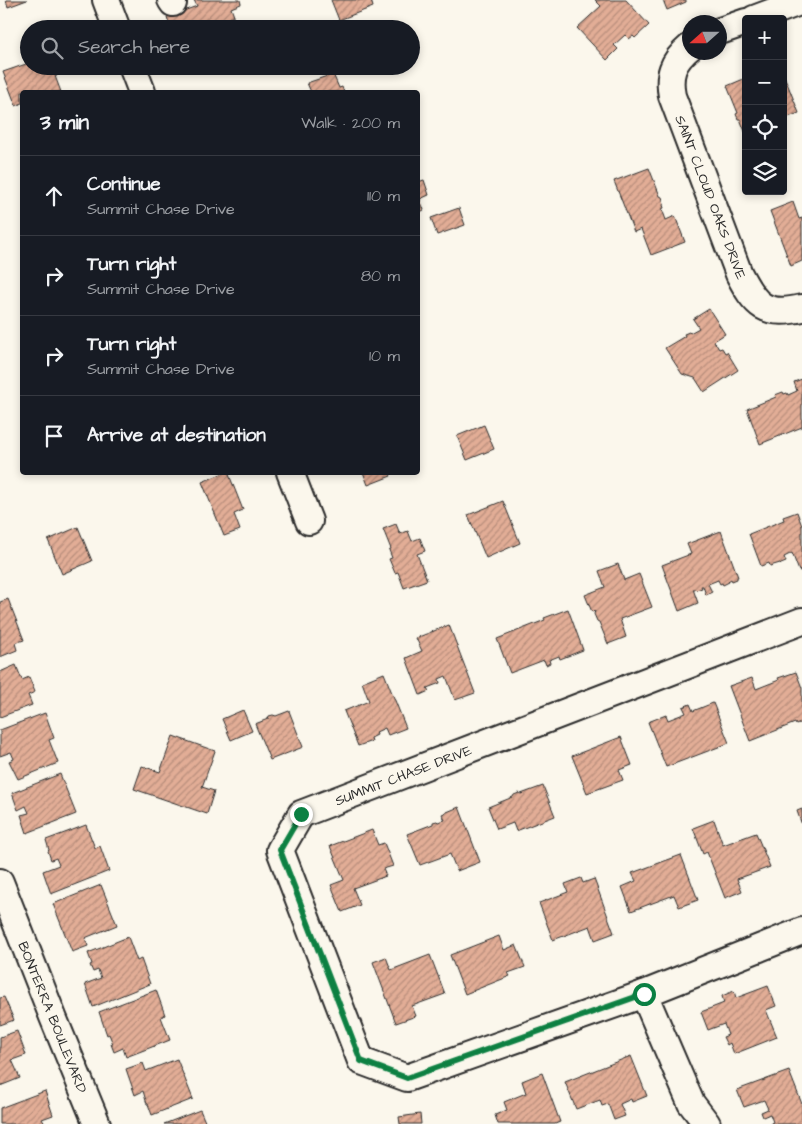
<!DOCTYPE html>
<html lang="en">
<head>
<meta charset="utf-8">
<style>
	:root { --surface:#171b24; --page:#242831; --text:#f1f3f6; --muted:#9ea1a6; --line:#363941 }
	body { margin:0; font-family:"Architects Daughter",sans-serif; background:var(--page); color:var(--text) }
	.controls { position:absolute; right:15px; top:15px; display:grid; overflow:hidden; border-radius:5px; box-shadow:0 2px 8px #0003 }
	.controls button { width:45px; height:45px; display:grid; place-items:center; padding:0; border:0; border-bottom:1px solid var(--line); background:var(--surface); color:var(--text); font:25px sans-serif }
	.compass { position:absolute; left:682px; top:15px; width:45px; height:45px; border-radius:50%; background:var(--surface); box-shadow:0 2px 8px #0003; rotate:249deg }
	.stop { position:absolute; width:15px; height:15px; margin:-11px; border:4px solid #0b8043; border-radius:50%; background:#fff }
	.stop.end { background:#0b8043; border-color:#fff; box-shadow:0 1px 5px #0008 }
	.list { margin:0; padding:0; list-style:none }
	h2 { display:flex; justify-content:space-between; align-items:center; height:65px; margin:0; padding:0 20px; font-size:21px }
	h2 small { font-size:16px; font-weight:400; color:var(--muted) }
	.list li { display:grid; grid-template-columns:32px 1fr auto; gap:15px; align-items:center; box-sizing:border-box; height:80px; padding:0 20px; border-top:1px solid var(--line) }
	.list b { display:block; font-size:19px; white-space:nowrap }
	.list p { margin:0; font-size:16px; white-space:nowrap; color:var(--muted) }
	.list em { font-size:16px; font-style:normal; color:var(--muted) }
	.icon { flex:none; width:28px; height:28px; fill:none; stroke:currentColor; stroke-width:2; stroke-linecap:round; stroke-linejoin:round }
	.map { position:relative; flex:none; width:802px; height:1124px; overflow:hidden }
	.search { position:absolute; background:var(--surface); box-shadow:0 2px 8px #0003; left:20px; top:20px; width:400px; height:55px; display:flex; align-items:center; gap:12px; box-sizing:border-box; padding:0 18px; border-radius:28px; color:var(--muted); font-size:19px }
	.panel { position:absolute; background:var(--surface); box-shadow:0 2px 8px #0003; left:20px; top:90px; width:400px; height:385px; border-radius:5px }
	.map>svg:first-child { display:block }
	.building { fill:url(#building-hatch); stroke:#2b2b2b }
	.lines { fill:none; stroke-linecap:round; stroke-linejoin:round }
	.minor-casing { stroke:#2b2b2b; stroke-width:30 }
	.minor { stroke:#fbf7ec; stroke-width:26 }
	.route { stroke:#0b8043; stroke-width:6 }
	.labels { text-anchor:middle; stroke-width:4; stroke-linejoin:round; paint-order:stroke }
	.street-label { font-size:14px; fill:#2b2b2b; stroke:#fbf7ec }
</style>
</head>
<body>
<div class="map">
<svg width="802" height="1124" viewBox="0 0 802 1124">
	<defs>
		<pattern id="building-hatch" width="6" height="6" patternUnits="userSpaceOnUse" patternTransform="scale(1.25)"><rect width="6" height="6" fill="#e2ad96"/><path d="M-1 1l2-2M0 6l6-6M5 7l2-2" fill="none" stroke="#b78d7b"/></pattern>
	</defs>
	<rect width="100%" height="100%" fill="#fbf7ec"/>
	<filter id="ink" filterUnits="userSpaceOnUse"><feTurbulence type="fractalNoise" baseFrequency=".02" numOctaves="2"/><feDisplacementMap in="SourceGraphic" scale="10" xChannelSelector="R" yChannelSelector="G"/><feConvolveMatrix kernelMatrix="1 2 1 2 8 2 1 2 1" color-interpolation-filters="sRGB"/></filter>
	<g filter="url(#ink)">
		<!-- building -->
		<g class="building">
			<polygon points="6,0 27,0 8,7"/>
			<polygon points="194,0 240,0 241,4 231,8 234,16 217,23 218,25 211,27 210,25 204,28 202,24 190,29 173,29 171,26 170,26 167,17 197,6"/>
			<polygon points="331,0 371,0 373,7 339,20"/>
			<polygon points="595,0 626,0 649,25 635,38 633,36 629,39 625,35 614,45 618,49 607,60 577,28 601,6"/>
			<polygon points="663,0 686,0 686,2 667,10"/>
			<polygon points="29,63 29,66 53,66 57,76 55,76 61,92 22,92 22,103 16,106 3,72"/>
			<polygon points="783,73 799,113 783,119"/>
			<polygon points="333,74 339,88 342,87 344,92 311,92 307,83"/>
			<polygon points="746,78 746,134 740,119 738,119 736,114 738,113 727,86"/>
			<polygon points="649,168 660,196 662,197 664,203 663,205 664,208 662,209 666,220 675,216 685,242 651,255 641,229 634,232 614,181"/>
			<polygon points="424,180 429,195 420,199 424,210 418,213 418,182"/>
			<polygon points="793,202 799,219 802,218 802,261 791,266 770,211"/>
			<polygon points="459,208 465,225 437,235 431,218"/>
			<polygon points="709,309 725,334 714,341 719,349 722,348 725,353 727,352 738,370 704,392 695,378 682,374 665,348 685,336 684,334 689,332 690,333 699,328 693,319"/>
			<polygon points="802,379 802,427 760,444 747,409 776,397 775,395 783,392 784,394 787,393 788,395 797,391 794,382"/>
			<polygon points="484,425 494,449 467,460 457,436"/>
			<polygon points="226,472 228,472 243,510 234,514 240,530 224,536 202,482"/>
			<polygon points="363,472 389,472 391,476 368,485"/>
			<polygon points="503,501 520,543 486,558 468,515"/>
			<polygon points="797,512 802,526 802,570 799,571 792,553 784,557 786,562 781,564 780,563 770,566 769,563 761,566 749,534 784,520 783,517"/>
			<polygon points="396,524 400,534 408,531 412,541 420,538 425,551 417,554 427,580 404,588 398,572 395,573 389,559 392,558 389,550 391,549 383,529"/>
			<polygon points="78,527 92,561 62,574 48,540"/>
			<polygon points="721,531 738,577 737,577 737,579 732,581 731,579 728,581 729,582 723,585 722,583 720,584 718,580 708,584 712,592 706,595 703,586 701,586 702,588 696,590 695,589 693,589 698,603 679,611 662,565 691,554 687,544"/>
			<polygon points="618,564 624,580 639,574 652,607 620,619 626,637 608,644 599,622 597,621 594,614 595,611 592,612 585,595 605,587 599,571"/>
			<polygon points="8,599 24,640 15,643 17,650 0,657 0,602"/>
			<polygon points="568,609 583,650 560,659 559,656 549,660 550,663 546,665 544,660 510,673 497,639 545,620 544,618"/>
			<polygon points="449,625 475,693 455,700 446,676 439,679 440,683 427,688 429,691 420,695 406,658 422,651 416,638"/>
			<polygon points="16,665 22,680 29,677 35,692 28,695 32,705 0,717 0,672"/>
			<polygon points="796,672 802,688 802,722 796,725 795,723 750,741 729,686 752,678 756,689 779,680 778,678"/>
			<polygon points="384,673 406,728 388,735 385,728 376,732 377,735 371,738 372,741 358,746 344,711 369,701 362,682"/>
			<polygon points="713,703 729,743 666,767 648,722 666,715 668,720 686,713 683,707 690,704 693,711"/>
			<polygon points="243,710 252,731 231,740 222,719"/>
			<polygon points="289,711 303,747 270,760 255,724 268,719 269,716 273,715 276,716"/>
			<polygon points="45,713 54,738 49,740 58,763 18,779 9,761 14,759 11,752 0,756 0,730"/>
			<polygon points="173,736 215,751 202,787 214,791 207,814 134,789 142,766 160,772"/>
			<polygon points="621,737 632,765 619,770 623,780 587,793 572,756"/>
			<polygon points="60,774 76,814 27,833 21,815 29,813 26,806 18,810 12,793"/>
			<polygon points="543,786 555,816 516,831 513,823 497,829 488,807 513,797 514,795 519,793 521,794"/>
			<polygon points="459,807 480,862 457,871 450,854 420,865 407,834 433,824 433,822 437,821 438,822 445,820 442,814"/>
			<polygon points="802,809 802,825 797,811"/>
			<polygon points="714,820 723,845 756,833 770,867 737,879 742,891 725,898 707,852 703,854 693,828"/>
			<polygon points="86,825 95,848 100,846 109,871 51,894 43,871 59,865 56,858 51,860 48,851 49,850 46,840"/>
			<polygon points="372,830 378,845 384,843 393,866 383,869 386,876 353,888 360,905 342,912 331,885 344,880 330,846"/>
			<polygon points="681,855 698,900 679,907 674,895 631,911 622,887 636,881 632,873"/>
			<polygon points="581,878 583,883 594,879 614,933 595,940 590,926 553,940 539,903 568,892 565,884"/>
			<polygon points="101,885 117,925 85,938 88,946 72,952 53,904"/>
			<polygon points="499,936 504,950 516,945 525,967 508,973 510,976 465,994 450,955"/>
			<polygon points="128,937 137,961 141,959 150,984 93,1007 85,984 101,978 98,970 93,972 90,965 92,964 88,953"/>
			<polygon points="430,955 445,994 412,1006 416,1016 396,1023 373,962 386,957 391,970"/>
			<polygon points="768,986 776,1006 766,1010 777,1037 734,1054 730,1043 727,1045 723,1037 728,1035 724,1024 708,1030 701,1012 724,1003 722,996 734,991 736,998"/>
			<polygon points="156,990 165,1015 161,1017 170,1040 126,1057 123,1048 114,1052 111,1044 113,1044 109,1034 107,1035 99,1012"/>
			<polygon points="4,997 14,1020 0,1025 0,998"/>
			<polygon points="17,1031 26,1055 12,1060 20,1078 0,1086 0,1037"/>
			<polygon points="631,1056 647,1096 632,1102 631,1099 620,1104 625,1116 614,1120 608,1104 602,1106 600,1100 576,1109 565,1082"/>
			<polygon points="177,1059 193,1099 152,1115 148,1104 147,1104 143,1091 135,1095 126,1069 143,1063 146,1071"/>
			<polygon points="789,1071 802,1104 802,1124 772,1124 771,1123 773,1122 770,1114 763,1117 761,1112 768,1109 764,1100 744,1107 737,1090"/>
			<polygon points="542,1073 560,1122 555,1124 498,1124 495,1115 507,1110 504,1102 526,1093 522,1081"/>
			<polygon points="45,1091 53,1115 42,1119 45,1124 0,1124 0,1108"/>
			<polygon points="200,1110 206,1124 164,1124"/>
			<polygon points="420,1114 421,1124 400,1124 399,1117"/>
		</g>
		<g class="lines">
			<defs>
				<g id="minor">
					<polyline points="106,0 117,29"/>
					<polyline points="171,0 173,3"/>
					<polyline points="754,19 802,1"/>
					<polyline points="720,31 746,22"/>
					<path d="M 690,47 C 672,62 668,75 672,96 L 739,274 C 755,305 765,317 802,308"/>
					<polyline points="132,66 142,92"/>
					<polyline points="290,472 309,521"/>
					<polyline points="802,621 301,814 280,850 361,1061 407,1078 644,994 802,931"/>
					<polyline points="0,882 53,1017 97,1124"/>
					<polyline points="644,994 691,1103 707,1124"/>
				</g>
			</defs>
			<!-- minor casing -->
			<use href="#minor" class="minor-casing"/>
			<!-- minor -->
			<use href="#minor" class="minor"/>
		</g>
	</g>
	<g class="lines" filter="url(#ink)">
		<!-- route -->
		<polyline class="route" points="301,814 280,850 361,1061 407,1078 644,994"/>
	</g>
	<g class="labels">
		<!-- street labels -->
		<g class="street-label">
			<text transform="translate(711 197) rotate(69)" y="5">SAINT CLOUD OAKS DRIVE</text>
			<text transform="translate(403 775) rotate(-21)" y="5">SUMMIT CHASE DRIVE</text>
			<text transform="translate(53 1017) rotate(68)" y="5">BONTERRA BOULEVARD</text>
		</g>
	</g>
</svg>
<div class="controls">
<button>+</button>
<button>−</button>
<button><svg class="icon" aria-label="locate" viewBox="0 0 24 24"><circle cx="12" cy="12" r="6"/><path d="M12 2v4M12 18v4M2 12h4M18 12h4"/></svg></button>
<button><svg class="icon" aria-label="layers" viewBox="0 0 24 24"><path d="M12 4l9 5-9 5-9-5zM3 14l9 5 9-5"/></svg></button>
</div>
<svg class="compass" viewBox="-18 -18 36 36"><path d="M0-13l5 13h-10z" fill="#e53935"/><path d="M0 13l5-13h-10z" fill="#9ea1a6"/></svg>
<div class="stop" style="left:644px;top:994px"></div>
<div class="stop end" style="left:301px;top:814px"></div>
<div class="search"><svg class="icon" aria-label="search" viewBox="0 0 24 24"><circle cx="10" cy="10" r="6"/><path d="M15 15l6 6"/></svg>Search here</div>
<section class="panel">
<h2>3 min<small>Walk · 200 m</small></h2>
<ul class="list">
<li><svg class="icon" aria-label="ahead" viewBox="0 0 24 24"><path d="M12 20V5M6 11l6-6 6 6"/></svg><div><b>Continue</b><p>Summit Chase Drive</p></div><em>110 m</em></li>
<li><svg class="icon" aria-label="right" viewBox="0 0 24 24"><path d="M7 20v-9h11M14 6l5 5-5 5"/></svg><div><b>Turn right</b><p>Summit Chase Drive</p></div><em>80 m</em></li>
<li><svg class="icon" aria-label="right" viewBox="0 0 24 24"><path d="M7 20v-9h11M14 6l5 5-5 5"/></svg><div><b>Turn right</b><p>Summit Chase Drive</p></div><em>10 m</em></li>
<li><svg class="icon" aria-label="arrive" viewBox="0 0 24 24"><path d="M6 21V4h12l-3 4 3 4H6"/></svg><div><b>Arrive at destination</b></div></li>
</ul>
</section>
</div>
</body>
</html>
